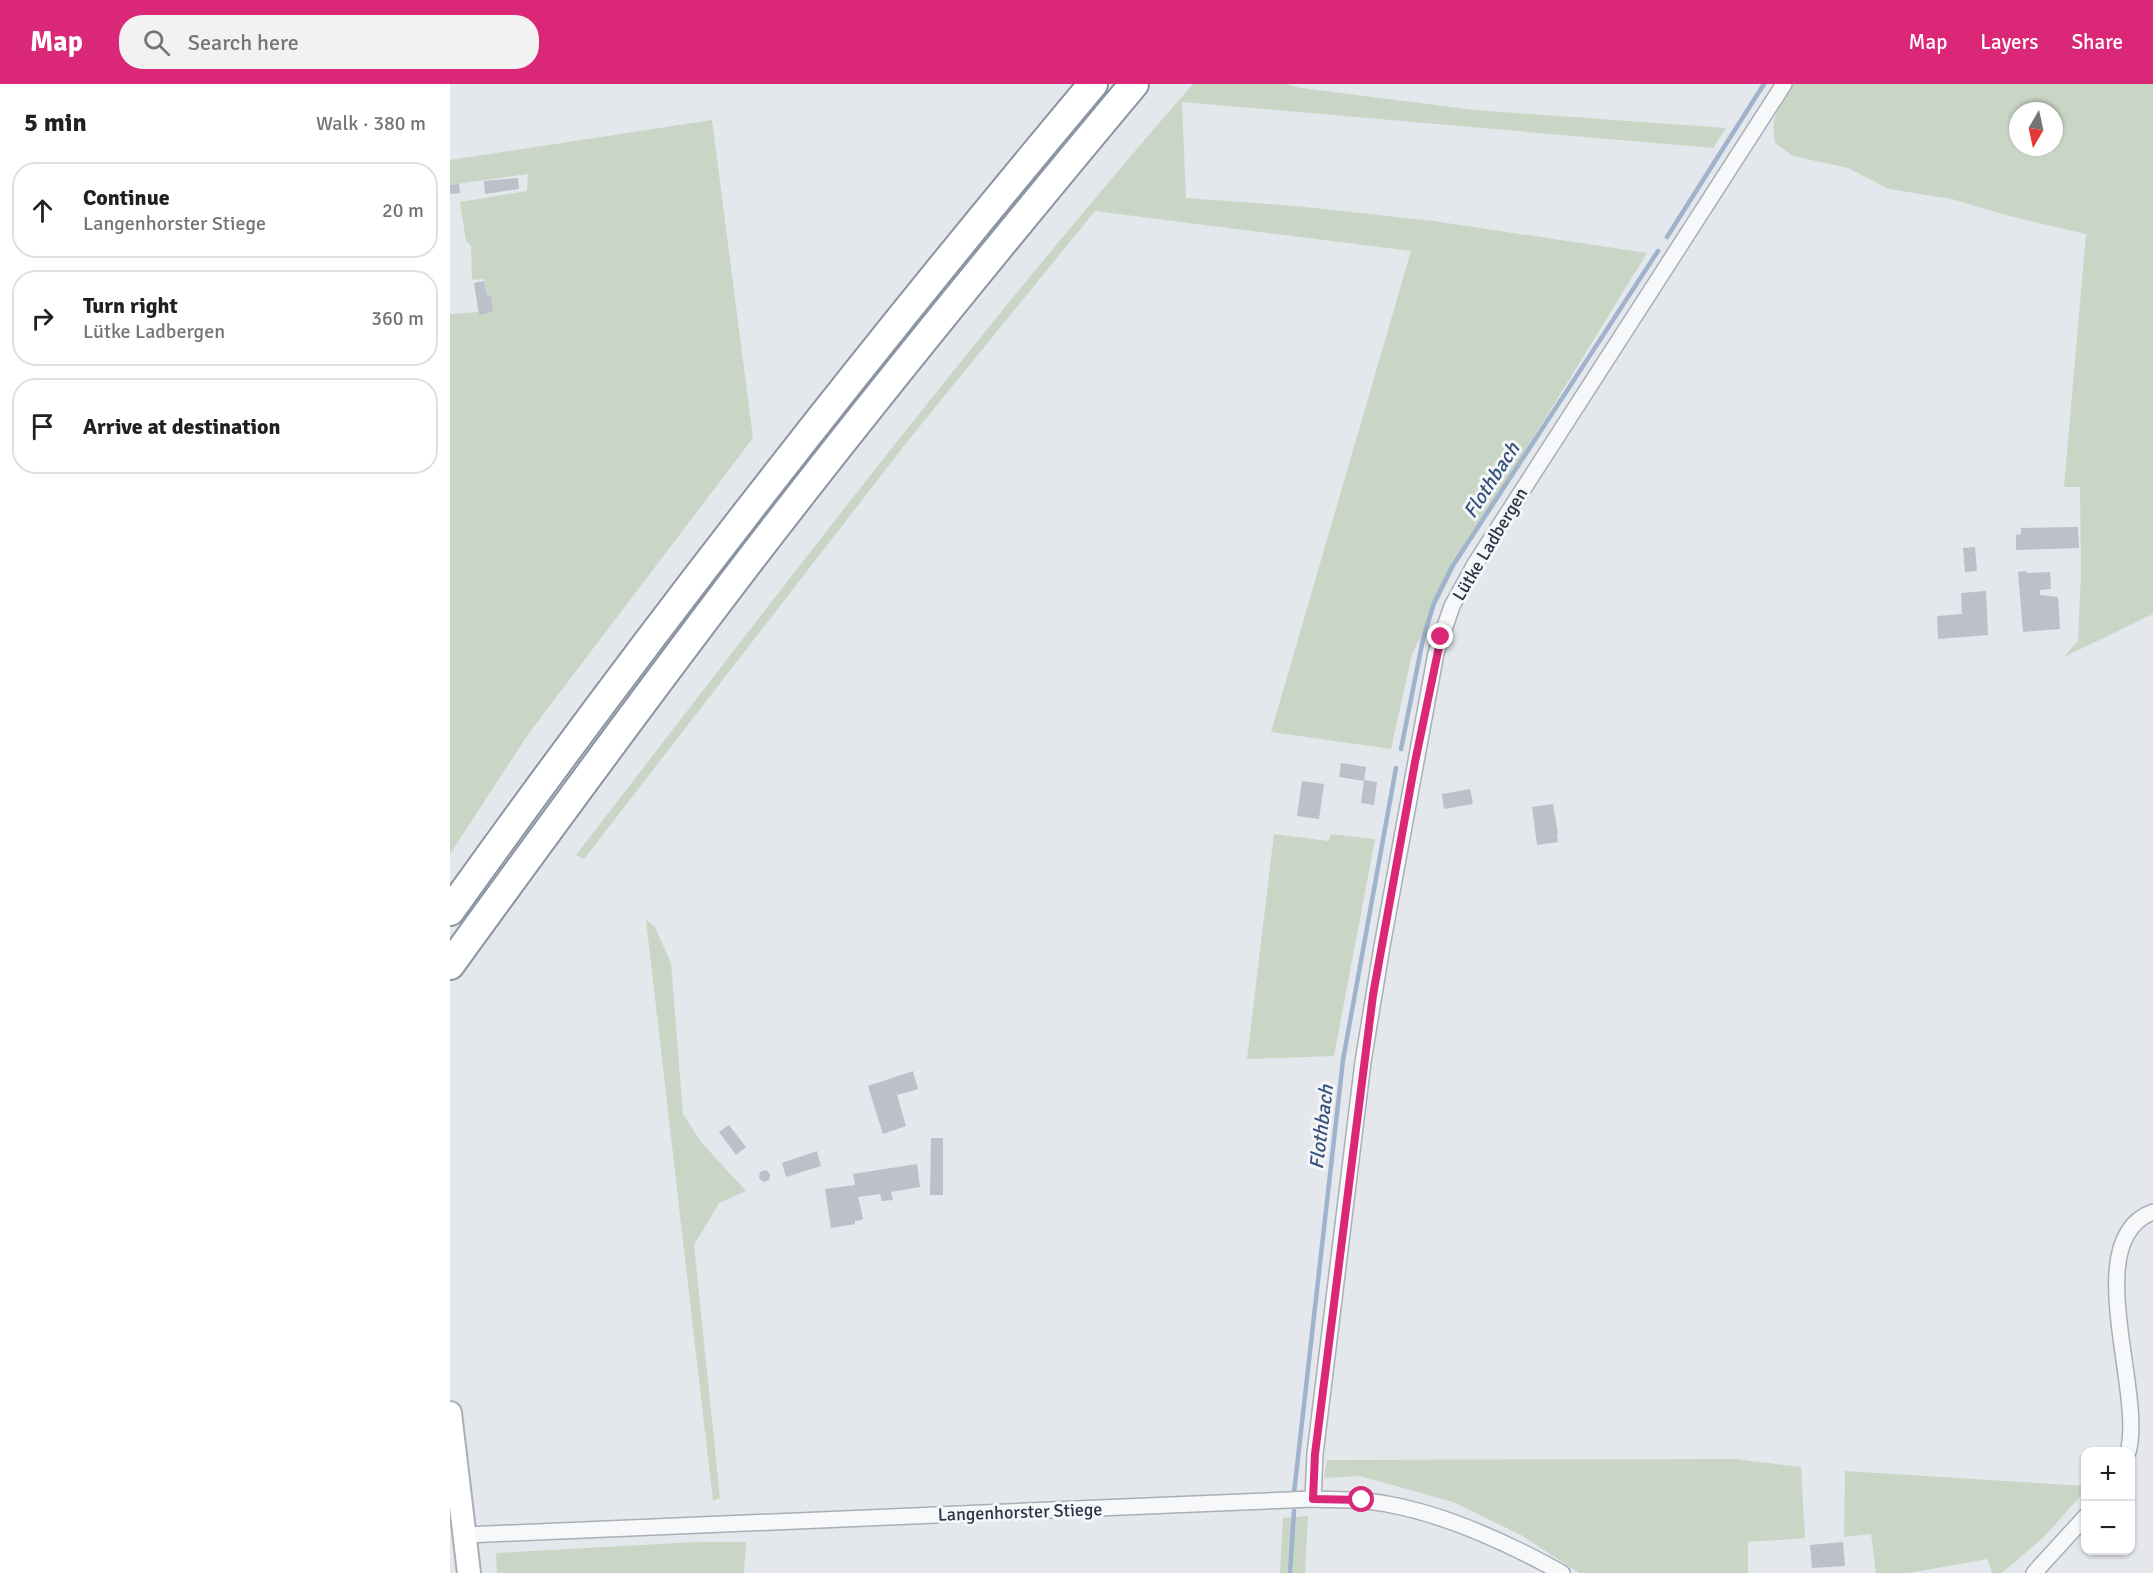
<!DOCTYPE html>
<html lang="en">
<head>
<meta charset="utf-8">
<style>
	:root { --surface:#fff; --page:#f2f2f2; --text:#202124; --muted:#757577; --line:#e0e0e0; --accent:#db2777 }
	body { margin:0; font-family:Signika,sans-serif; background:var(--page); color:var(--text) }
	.controls { position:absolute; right:18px; bottom:18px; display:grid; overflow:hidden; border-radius:12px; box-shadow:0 2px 4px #0004 }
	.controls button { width:54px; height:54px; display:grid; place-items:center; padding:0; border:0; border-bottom:2px solid var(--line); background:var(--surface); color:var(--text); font:30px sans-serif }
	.compass { position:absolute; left:1559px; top:18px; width:54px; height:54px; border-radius:50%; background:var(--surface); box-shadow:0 2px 4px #0004; rotate:189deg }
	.stop { position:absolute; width:18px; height:18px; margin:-14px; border:4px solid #db2777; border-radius:50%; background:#fff }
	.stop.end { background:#db2777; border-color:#fff; box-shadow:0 2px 6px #0008 }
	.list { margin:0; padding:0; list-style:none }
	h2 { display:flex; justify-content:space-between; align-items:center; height:78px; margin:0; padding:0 24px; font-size:26px }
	h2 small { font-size:20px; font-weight:400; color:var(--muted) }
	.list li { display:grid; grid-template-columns:39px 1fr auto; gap:18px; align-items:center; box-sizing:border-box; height:96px; margin:0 12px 12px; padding:0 12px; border:2px solid var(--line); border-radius:24px }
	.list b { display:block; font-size:22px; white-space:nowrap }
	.list p { margin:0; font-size:20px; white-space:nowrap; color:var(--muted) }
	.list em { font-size:20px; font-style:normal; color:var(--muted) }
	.icon { flex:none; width:33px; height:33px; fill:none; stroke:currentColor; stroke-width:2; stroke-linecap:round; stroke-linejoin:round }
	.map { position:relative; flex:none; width:1703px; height:1489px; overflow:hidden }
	header { display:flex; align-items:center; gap:36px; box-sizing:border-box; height:84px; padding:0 30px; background:var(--accent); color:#fff }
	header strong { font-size:28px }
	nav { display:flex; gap:33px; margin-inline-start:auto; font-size:21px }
	.search { width:420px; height:54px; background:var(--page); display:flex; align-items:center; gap:15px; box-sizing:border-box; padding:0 21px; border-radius:24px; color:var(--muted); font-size:22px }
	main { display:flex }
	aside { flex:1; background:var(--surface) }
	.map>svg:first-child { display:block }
	.green { fill:#c9d6c5; fill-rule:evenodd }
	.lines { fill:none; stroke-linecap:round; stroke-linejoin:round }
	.stream { stroke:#9fb4cc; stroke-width:4.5 }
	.building { fill:#bbc0ca }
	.street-casing { stroke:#a9aeb7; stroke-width:18 }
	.secondary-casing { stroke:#a9aeb7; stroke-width:26 }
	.highway-casing { stroke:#8b94a3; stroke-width:32 }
	.street { stroke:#f7f8fa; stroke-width:15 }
	.secondary { stroke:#fff; stroke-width:22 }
	.highway { stroke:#fff; stroke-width:28 }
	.route { stroke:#db2777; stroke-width:8 }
	.labels { text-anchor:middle; stroke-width:6; stroke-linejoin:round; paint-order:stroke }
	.street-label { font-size:18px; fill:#2b3445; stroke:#f4f6f9 }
	.water-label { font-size:20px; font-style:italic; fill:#34527a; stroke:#f4f6f9 }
</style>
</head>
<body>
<header>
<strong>Map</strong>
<div class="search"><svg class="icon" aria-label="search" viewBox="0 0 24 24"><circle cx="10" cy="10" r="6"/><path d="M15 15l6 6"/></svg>Search here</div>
<nav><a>Map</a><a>Layers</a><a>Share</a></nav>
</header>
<main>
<aside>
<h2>5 min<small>Walk · 380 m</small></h2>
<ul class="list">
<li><svg class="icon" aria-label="ahead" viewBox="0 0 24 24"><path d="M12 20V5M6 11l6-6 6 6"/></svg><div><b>Continue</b><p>Langenhorster Stiege</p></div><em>20 m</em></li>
<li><svg class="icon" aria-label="right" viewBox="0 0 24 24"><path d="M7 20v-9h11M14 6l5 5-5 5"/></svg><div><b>Turn right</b><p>Lütke Ladbergen</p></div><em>360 m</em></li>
<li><svg class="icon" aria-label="arrive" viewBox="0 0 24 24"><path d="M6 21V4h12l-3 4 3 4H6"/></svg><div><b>Arrive at destination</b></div></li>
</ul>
</aside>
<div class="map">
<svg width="1703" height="1489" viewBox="0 0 1703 1489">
	<rect width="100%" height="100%" fill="#e4e7ec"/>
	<!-- green -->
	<g class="green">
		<path d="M 743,0 L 836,0 L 852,4 L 1024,26 L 1276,44 L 1263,64 L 732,18 L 736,114 L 846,122 L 983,137 L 1197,169 L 1010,473 L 962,570 L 941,665 L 821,648 L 961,167 L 645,127 L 457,358 L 134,775 L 126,771 C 327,511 526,248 743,0 Z"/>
		<path d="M 1343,0 L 1703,0 L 1703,530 L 1614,573 L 1628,557 L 1631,489 L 1630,403 L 1614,403 L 1636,150 L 1559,132 L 1502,115 L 1439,105 L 1398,84 L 1343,72 L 1325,59 C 1320,30 1329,24 1343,0 ZM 1568,27 L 1604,27 L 1604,63 L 1568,63 Z"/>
		<polygon points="262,36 303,354 79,649 0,770 0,230 28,228 29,230 43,228 41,212 37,212 34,195 22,196 21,162 16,157 10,118 77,107 78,90 0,101 0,76"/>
		<polygon points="824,750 879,757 881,750 925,755 884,972 797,975"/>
		<polygon points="196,836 205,843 221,879 233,1030 251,1058 296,1107 269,1119 244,1161 270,1414 263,1417"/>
		<polygon points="1285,1375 1351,1383 1355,1454 1298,1458 1298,1489 1129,1489 1071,1451 1003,1418 910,1392 874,1394 877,1376"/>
		<polygon points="1395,1387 1635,1402 1635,1407 1594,1453 1552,1489 1542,1489 1537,1475 1459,1489 1426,1489 1421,1450 1394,1453"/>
		<polygon points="858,1432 855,1489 830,1489 833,1434"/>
		<polygon points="247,1458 296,1458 294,1489 47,1489 46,1469"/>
	</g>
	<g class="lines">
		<!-- stream -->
		<g class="stream">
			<polyline points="1217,153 1314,0"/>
			<polyline points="951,665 973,555 984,519 1002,483 1208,167"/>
			<polyline points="844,1409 893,976 946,684"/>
			<polyline points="840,1489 844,1427"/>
		</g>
	</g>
	<!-- building -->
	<g class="building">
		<polygon points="68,94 69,105 35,110 34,97"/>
		<polygon points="9,100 10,109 0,110 0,101"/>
		<polygon points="34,197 37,212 41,212 43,228 29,231 24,199"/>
		<polygon points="1628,443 1629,464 1566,466 1566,451 1571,450 1571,444"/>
		<polygon points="1525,463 1527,487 1515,488 1513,464"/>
		<polygon points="1576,487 1576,489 1600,488 1601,505 1590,506 1590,511 1608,513 1610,545 1573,548 1568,488"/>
		<polygon points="1536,507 1538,551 1488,555 1487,532 1512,530 1511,509"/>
		<polygon points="891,679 916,683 914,696 927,698 924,721 911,719 914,697 889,693"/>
		<polygon points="852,697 874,700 869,735 847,732"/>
		<polygon points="1020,705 1023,720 994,725 992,710"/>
		<polygon points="1103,720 1108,750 1107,750 1108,758 1087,761 1082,723"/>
		<polygon points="463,987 468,1005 447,1011 456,1042 433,1050 418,1002"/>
		<polygon points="279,1041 296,1063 286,1071 269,1048"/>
		<polygon points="481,1054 493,1054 493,1111 480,1111"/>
		<polygon points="367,1067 371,1082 336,1093 332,1079"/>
		<polygon points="467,1080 470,1103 441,1108 443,1116 432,1117 430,1110 408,1113 413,1134 412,1136 405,1137 405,1140 381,1144 375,1105 405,1101 403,1090"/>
		<polygon points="316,1086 320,1090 319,1096 313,1098 309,1094 310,1088"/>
		<polygon points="1393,1458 1395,1482 1362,1484 1360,1461"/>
	</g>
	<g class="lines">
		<defs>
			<g id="street">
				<path d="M 1678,1368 C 1695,1308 1628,1155 1703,1128"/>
				<polyline points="863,1415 865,1370 913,978 932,862 986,569 1002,522 1025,480 1334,0"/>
				<path d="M 15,1451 L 863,1415 C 888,1416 913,1415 937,1420 C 998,1431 1058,1459 1112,1489"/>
				<polyline points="1584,1489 1636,1432"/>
			</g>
			<polyline id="secondary" points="0,1329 19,1489"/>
			<g id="highway">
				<path d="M 0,827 C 203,543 419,267 643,0"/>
				<path d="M 0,881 C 98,746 196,612 297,480 C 422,317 552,158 684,0"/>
			</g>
		</defs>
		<!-- street casing -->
		<use href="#street" class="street-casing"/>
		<!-- secondary casing -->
		<use href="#secondary" class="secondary-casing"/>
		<!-- highway casing -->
		<use href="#highway" class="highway-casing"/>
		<!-- street -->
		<use href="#street" class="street"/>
		<!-- secondary -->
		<use href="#secondary" class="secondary"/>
		<!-- highway -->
		<use href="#highway" class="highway"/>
	</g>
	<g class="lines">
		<!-- route -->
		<polyline class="route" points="912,1416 863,1415 865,1370 923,911 965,678 991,553"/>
	</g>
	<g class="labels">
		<!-- street labels -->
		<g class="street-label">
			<text transform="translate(1040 460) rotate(-59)" y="6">Lütke Ladbergen</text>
			<text transform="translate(570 1428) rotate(-2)" y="6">Langenhorster Stiege</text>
		</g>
		<!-- water labels -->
		<g class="water-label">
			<text transform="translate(1041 396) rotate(-57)" y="7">Flothbach</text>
			<text transform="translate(871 1043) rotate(-83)" y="7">Flothbach</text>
		</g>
	</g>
</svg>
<div class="controls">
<button>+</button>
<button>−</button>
</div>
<svg class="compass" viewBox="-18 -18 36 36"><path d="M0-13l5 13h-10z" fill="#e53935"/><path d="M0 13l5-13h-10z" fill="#757577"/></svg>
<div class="stop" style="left:912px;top:1416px"></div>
<div class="stop end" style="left:991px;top:553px"></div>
</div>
</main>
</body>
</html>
